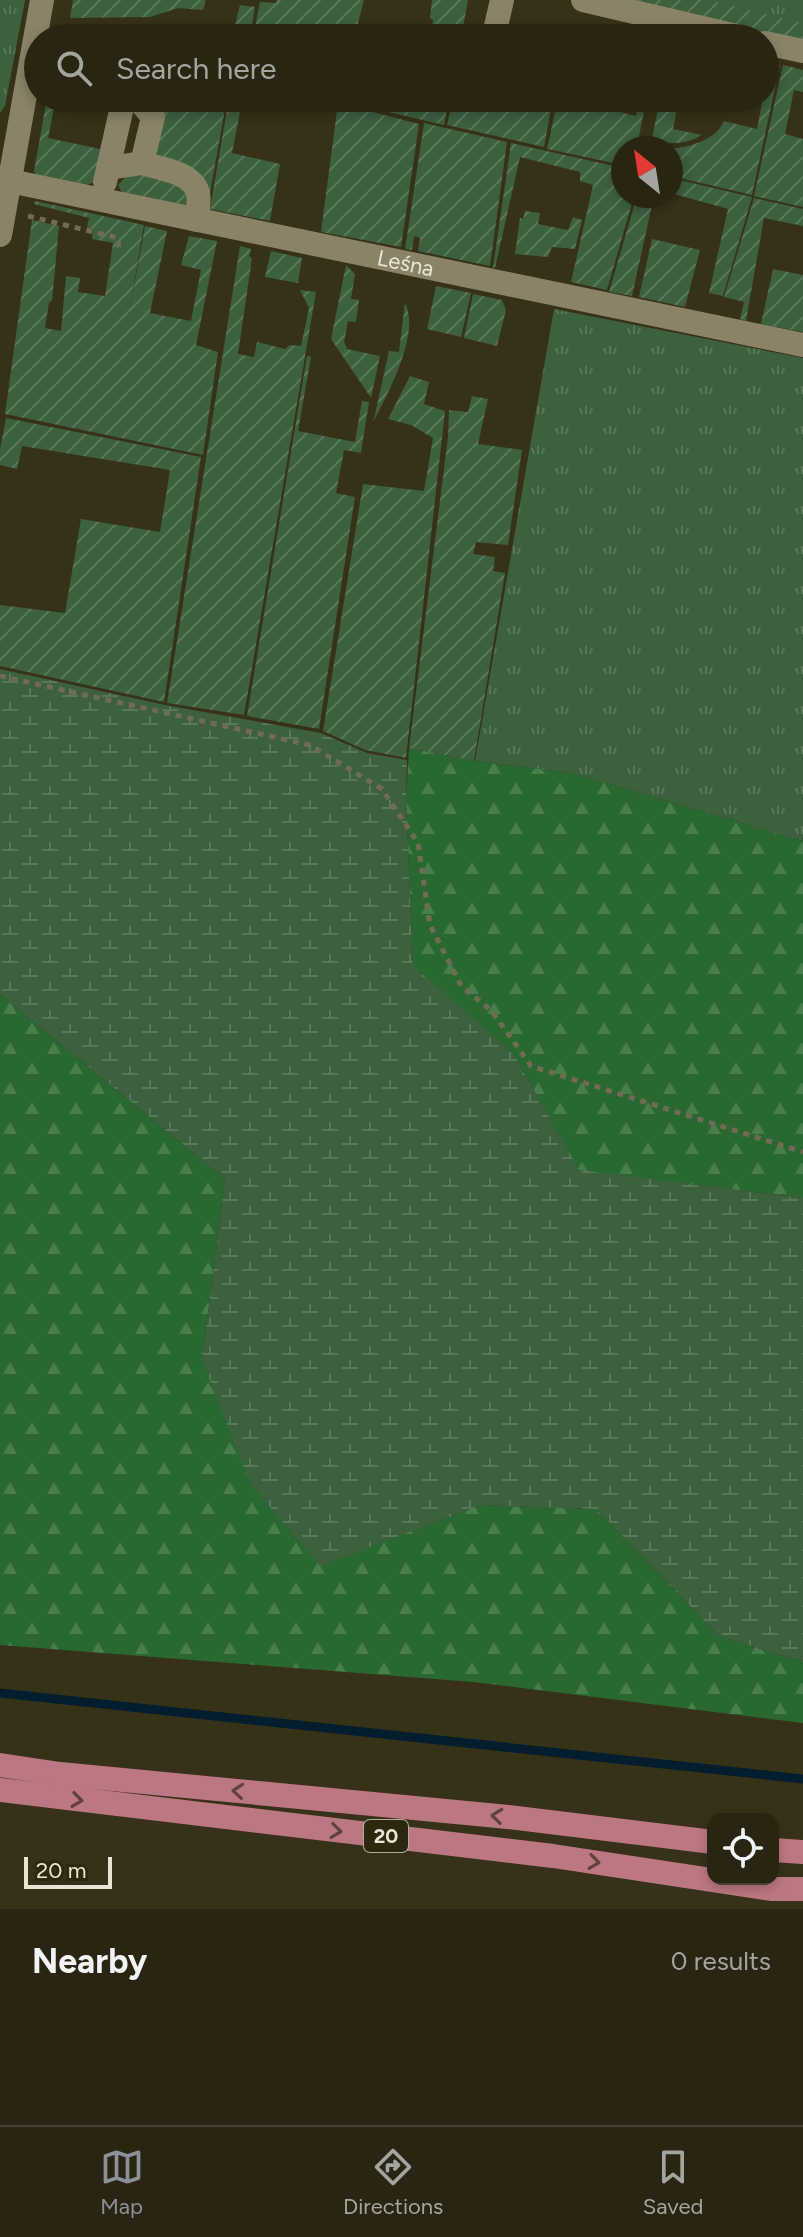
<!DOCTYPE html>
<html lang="en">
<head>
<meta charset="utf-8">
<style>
	:root { --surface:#2a2513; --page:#322d1c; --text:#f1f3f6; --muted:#a5a5a0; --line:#464233; --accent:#8c9099 }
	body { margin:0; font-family:Figtree,sans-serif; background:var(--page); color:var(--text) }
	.controls { position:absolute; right:24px; bottom:24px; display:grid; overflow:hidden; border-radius:16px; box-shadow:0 4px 12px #0003 }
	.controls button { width:72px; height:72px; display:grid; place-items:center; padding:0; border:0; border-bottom:2px solid var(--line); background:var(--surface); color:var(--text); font:40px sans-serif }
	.compass { position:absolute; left:611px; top:136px; width:72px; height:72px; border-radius:50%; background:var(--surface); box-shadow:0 4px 12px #0003; rotate:330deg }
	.scale { position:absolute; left:24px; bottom:20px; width:88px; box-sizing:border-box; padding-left:8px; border:4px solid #e9e5d6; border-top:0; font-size:22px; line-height:28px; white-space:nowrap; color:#e9e5d6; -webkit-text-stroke:6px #2e270f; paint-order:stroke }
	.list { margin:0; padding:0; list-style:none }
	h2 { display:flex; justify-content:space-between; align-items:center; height:104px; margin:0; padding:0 32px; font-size:34px }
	h2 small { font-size:26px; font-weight:400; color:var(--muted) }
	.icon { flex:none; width:44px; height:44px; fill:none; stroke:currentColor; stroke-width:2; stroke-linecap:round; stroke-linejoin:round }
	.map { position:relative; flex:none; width:803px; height:1909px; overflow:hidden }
	.search { position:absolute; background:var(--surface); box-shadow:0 4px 12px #0003; left:24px; right:24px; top:24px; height:88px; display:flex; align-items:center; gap:20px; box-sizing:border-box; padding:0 28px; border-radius:44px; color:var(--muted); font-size:30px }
	.sheet { height:216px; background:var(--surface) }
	nav { display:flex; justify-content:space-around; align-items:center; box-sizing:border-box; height:112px; border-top:2px solid var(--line); background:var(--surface); font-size:22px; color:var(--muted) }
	nav a { display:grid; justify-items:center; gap:4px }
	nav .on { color:var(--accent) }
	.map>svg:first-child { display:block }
	.grass { fill:url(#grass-tufts) }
	.forest { fill:url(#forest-firs) }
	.wetland { fill:url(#wetland-marsh) }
	.garden { fill:url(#garden-furrows) }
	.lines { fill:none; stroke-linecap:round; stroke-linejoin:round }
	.stream { stroke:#051e2d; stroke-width:9 }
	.path { stroke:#716b56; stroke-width:5; stroke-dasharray:6 6; stroke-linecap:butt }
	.minor { stroke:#8a8368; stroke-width:24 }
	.major { stroke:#bc7882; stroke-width:24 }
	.oneway { stroke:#604337 }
	.labels { text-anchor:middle; stroke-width:8; stroke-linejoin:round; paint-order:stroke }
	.shield { fill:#2e270f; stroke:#b1ac9a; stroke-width:2 }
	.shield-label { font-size:20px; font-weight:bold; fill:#e9e5d6 }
	.street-label { font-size:22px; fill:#e9e5d6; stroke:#2e270f }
</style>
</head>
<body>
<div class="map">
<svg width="803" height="1909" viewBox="0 0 803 1909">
	<defs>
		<pattern id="grass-tufts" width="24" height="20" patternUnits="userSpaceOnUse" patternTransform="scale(2)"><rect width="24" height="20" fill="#3d603f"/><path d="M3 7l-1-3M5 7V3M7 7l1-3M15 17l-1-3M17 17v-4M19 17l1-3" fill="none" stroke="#59775a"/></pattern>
		<pattern id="forest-firs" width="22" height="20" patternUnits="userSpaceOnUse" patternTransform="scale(2)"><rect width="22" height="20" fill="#296831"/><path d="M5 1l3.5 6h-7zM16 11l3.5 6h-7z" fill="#487d4e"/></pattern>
		<pattern id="wetland-marsh" width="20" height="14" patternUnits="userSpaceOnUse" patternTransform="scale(2)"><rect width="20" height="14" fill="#3d603f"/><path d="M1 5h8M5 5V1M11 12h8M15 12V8" fill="none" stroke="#59775a"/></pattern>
		<pattern id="garden-furrows" width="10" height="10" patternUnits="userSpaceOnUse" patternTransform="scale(2)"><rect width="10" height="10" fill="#3d603f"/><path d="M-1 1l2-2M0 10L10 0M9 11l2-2" fill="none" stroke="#59775a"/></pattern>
	</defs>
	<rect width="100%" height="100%" fill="#383119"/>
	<!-- grass -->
	<g class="grass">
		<polygon points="0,0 25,0 5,106 0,113"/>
		<polygon points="681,0 803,0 803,38"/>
		<polygon points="554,309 803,358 803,841 572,773 475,761"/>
	</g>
	<!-- forest -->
	<g class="forest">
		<polygon points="409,748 475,761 572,773 803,841 803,1198 579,1171 513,1053 413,967 406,799"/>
		<polygon points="0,994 225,1179 202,1360 320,1565 481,1505 596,1509 719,1636 803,1662 803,1723 473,1682 0,1645"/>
	</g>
	<!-- wetland -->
	<polygon class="wetland" points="0,669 165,705 321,733 367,753 407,760 406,799 413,966 513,1053 579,1170 803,1198 803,1662 719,1636 596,1509 481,1505 320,1566 250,1483 202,1360 225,1179 0,994"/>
	<!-- garden -->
	<g class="garden">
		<polygon points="73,0 206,0 203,10 178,8 150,17 70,18"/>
		<polygon points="277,0 364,0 354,38 253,38 260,2 276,3"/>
		<polygon points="432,0 468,0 461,38 430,38 433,20 430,18"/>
		<polygon points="611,0 707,0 803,23 803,44"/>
		<polygon points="240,5 255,7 250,38 232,38"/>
		<path d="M 769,63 L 780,65 L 752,195 L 671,176 L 671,149 C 691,146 715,141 724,121 L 757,129 L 763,98 L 765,98 Z"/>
		<polygon points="783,65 803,70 803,92 794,90 785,134 803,139 803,207 754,196"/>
		<path d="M 47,98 L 56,98 L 48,138 L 100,149 L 97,180 C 81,193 55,180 36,175 L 34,171 Z"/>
		<polygon points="147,98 227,98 208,204 156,155 160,118"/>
		<polygon points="229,98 290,98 288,107 242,101 232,153 280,164 270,221 210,209"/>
		<polygon points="328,98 449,98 444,125"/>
		<polygon points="453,98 553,98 544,147 447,125"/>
		<polygon points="558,98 584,98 584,103 636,116 640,99 646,101 638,141 647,143 646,148 623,148 623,165 547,149"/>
		<path d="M 660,98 L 679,98 L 673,129 L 702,135 C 684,145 671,145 652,139 Z"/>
		<polygon points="338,103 419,124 401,247 321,232"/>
		<polygon points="424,123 507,142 490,266 418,251 420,238 414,236 412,250 405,249"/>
		<polygon points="511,143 623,168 623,196 634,196 607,290 571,282 593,185 580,181 580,172 520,157 495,268 493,268"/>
		<polygon points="139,168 177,178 192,194 186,206 123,194 118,185 127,175"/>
		<polygon points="671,178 752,197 723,296 709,293 728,209 671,193"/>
		<polygon points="637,196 654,196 632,296 609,292"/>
		<polygon points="754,198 803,209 803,226 764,218 746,321 740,319 744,302 724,297"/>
		<polygon points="35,201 144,225 130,308 145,226 167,231 150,313 191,321 201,270 181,265 189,236 217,241 196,345 218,352 203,455 5,414 32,220 59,226 52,301 49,302 45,328 61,331 66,276 80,278 78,292 105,296 113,243 92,239 93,229 87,228 89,218 34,204"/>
		<polygon points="525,211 540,213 538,224 568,230 573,217 582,220 575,249 552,247 548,257 515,254 520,218 523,219"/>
		<polygon points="652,239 700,250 685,307 639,297"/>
		<polygon points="240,246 251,249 249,256 252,258 238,354 254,357 257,342 285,349 290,345 301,346 309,308 300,290 316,292 244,715 167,703"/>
		<polygon points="271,251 302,258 298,283 265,277"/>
		<polygon points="346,265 355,274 351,299 359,300 356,322 348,321 344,342 347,349 380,356 371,398 331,339"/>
		<polygon points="773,269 803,275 803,332 761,324"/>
		<polygon points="436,286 471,293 461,337 427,329"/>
		<polygon points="473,294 502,300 506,310 497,346 464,338"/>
		<path d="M 405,303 C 421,334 387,395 373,423 L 389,351 L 399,352 Z"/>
		<polygon points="307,356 311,357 298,431 355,442 362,401 369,402 361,453 344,450 336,493 355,497 319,729 247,716"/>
		<polygon points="410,376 429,382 424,404 445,411 406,758 365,750 323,731 363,484 424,491 433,438 411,425 388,419"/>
		<polygon points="472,396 488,399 478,444 522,450 508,545 476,542 473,554 495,557 493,571 505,573 474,761 409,748 448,437 449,410 468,412"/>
		<polygon points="6,418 201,457 164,702 0,666 0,605 65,613 81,519 160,532 170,470 22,446 17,469 0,465 0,449"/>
	</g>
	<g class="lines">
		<!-- stream -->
		<polyline class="stream" points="0,1693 803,1779"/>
		<!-- path -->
		<g class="path">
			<polyline points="28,216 118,238 119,252"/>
			<polyline points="0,676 310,745 382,789 418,843 430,925 462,987 491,1010 531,1066 803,1152"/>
		</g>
		<!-- minor -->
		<g class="minor">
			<polyline points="583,0 745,38"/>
			<polyline points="496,26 502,0"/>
			<polyline points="765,43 803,51"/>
			<path d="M 142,163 C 161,169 192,172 198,193 C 200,200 197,212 197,220"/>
			<polyline points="109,168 142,163 153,117 137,98"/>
			<path id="s1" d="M 10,181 L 803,345"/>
			<polyline points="105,182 124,98"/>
			<polyline points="0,235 42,0"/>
		</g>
		<!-- major -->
		<g class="major">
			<polyline points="0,1765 60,1774 508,1817 713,1842"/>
			<polyline points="0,1790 553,1856 771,1889 803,1889"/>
			<polyline points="773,1850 803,1852"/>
		</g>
	</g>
	<!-- one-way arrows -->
	<defs><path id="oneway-chevron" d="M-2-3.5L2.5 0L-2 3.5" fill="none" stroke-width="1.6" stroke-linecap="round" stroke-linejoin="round" transform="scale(2)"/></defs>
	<g class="oneway">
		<use href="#oneway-chevron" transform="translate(238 1791) rotate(-175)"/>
		<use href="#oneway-chevron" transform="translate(77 1800) rotate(7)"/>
		<use href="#oneway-chevron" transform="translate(497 1816) rotate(-174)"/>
		<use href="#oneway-chevron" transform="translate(336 1831) rotate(7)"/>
		<use href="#oneway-chevron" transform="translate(594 1862) rotate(8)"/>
	</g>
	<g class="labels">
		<!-- shield labels -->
		<rect class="shield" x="364" y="1820" width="44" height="32" rx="6"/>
		<g class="shield-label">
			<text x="386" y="1843">20</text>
		</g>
		<!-- street labels -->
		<g class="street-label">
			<text dy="8" stroke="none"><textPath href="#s1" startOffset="404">Leśna</textPath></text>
		</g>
	</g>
</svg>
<div class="controls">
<button><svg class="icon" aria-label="locate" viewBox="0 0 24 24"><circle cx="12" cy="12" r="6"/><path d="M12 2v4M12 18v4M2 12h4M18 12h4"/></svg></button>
</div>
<svg class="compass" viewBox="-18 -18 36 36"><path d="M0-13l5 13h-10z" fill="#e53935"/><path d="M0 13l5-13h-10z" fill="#a5a5a0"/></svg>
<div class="scale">20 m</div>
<div class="search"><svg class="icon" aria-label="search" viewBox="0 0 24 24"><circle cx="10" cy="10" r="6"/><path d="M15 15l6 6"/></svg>Search here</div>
</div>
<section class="sheet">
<h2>Nearby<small>0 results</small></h2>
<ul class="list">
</ul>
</section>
<nav>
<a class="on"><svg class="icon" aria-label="map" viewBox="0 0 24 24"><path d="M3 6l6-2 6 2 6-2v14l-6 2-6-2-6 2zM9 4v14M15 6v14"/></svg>Map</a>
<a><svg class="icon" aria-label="directions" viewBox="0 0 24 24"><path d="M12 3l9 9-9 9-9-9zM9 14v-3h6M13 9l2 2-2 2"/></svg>Directions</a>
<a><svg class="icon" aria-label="saved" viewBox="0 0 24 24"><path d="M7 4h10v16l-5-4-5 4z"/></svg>Saved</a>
</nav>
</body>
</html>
